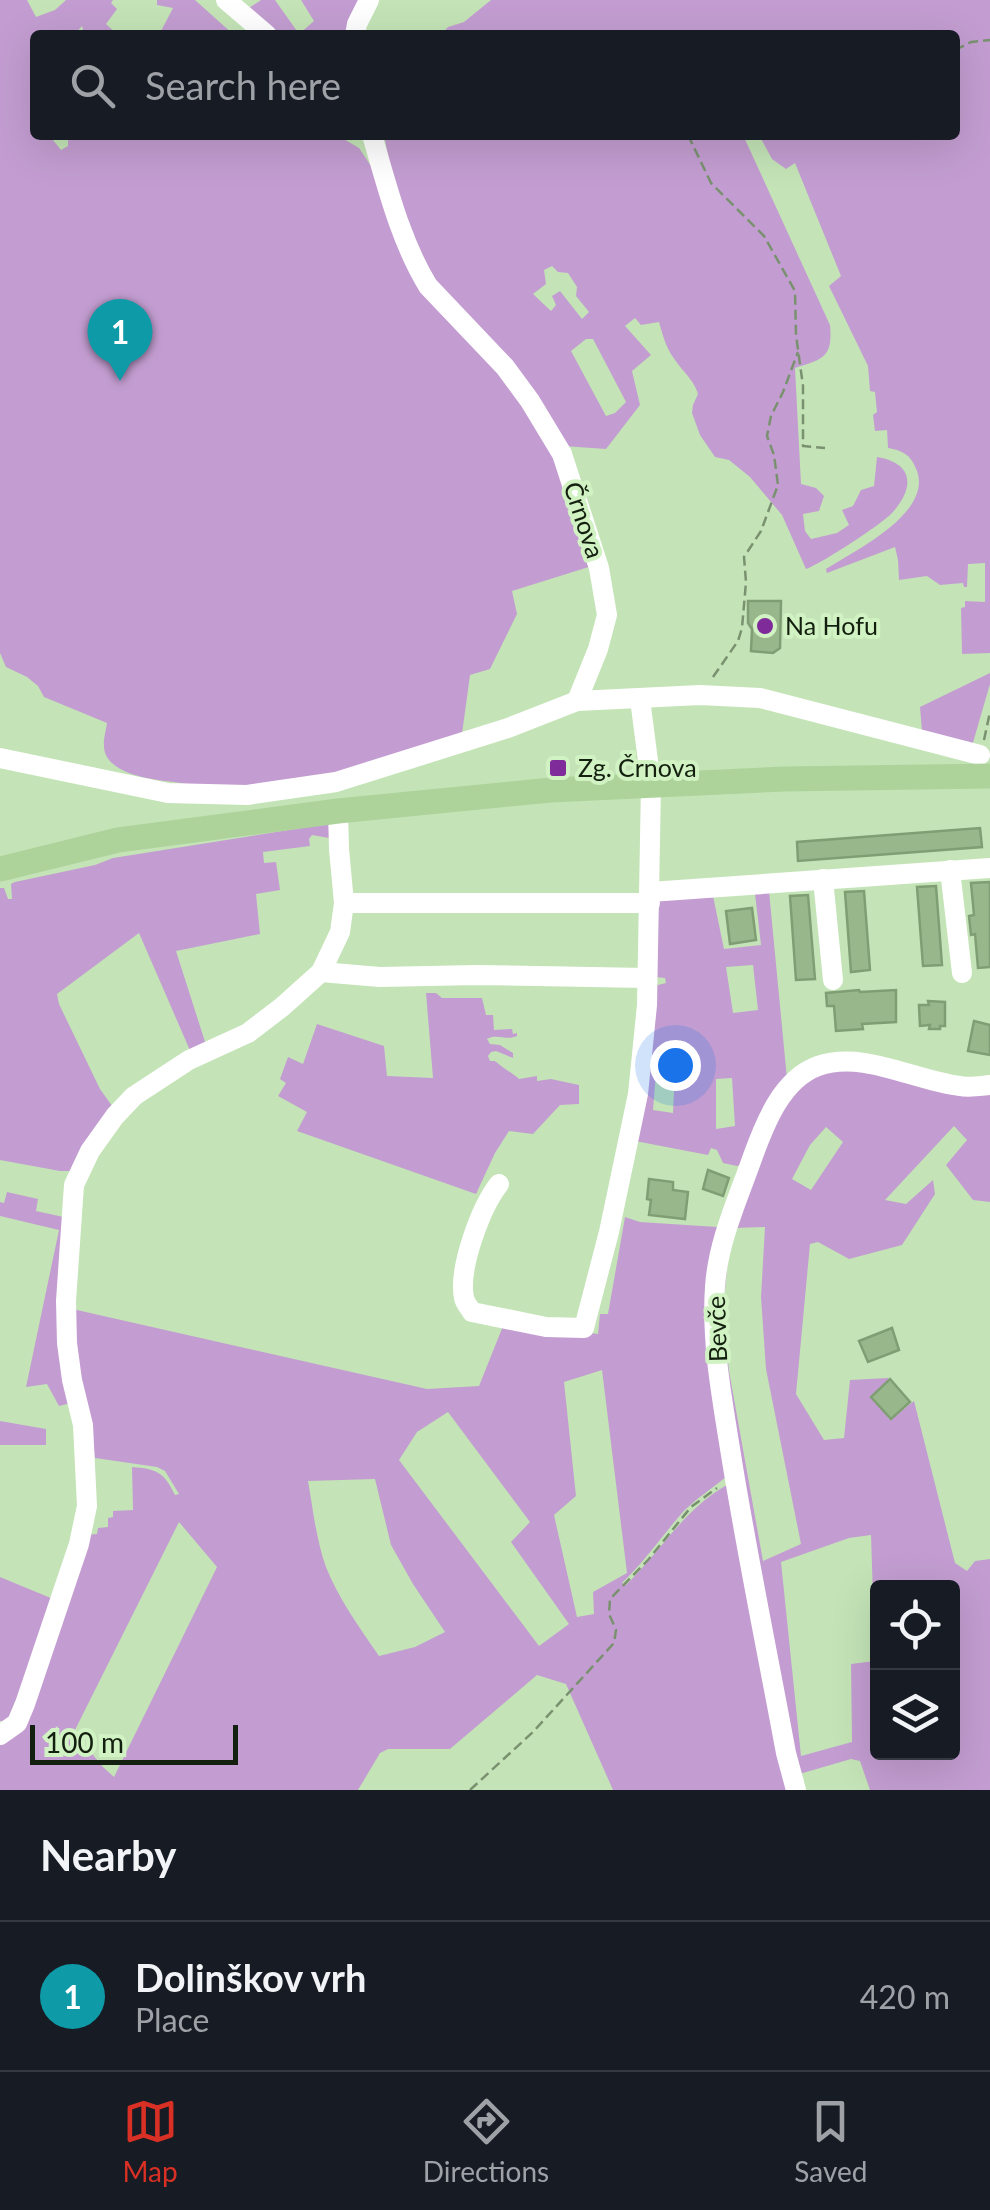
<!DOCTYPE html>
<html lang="en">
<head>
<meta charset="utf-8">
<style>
	:root { --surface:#171b24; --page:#20242c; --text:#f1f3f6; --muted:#9ea1a6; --line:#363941; --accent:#d93025 }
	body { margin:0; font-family:Lato,sans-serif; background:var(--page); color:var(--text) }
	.controls { position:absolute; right:30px; bottom:30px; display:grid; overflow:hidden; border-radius:10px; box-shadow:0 10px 40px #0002 }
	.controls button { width:90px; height:90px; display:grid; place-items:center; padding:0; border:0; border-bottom:2px solid var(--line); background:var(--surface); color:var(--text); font:50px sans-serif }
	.scale { position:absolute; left:30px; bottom:25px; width:208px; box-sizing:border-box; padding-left:10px; border:5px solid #14200f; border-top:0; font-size:28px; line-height:35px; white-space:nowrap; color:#14200f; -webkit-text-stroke:8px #d1f2c3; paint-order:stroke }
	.you { position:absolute; left:675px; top:1065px; width:35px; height:35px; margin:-25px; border:8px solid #fff; border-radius:50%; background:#1a73e8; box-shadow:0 0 0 15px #1a73e833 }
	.badge { display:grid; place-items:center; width:65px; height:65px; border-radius:50%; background:var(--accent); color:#fff; font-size:32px; font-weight:700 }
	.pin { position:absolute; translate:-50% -82px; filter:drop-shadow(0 2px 5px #0008) }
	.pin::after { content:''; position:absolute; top:52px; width:35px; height:30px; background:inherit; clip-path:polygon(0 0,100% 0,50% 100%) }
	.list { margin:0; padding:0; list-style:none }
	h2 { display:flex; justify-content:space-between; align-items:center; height:130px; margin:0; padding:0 40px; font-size:42px }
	h2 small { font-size:32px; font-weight:400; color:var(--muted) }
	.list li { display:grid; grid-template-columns:65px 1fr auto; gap:30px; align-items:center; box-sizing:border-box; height:150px; padding:0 40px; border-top:2px solid var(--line) }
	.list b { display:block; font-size:38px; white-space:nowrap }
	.list p { margin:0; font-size:32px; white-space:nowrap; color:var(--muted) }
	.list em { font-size:32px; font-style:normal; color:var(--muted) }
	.icon { flex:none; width:55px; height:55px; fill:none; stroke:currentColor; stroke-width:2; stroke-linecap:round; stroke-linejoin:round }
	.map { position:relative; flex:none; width:990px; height:1790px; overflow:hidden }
	.search { position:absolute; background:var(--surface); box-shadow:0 10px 40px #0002; left:30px; right:30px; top:30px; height:110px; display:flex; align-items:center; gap:25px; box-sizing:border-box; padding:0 35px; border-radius:10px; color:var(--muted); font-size:38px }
	.sheet { height:280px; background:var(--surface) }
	nav { display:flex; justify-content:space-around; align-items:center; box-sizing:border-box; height:140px; border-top:2px solid var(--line); background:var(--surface); font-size:28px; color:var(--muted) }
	nav a { display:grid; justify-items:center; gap:5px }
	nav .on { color:var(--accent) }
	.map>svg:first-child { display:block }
	.green { fill:#c39dd1; fill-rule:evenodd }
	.building { fill:#98b88b; stroke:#809e73; stroke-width:2.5 }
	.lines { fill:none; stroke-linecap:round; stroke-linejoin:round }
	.path { stroke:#7a9170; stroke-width:2.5; stroke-dasharray:10 5; stroke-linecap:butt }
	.minor { stroke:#fff; stroke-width:20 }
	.major { stroke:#add39b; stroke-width:25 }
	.poi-dot { fill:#7f2b9a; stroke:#d1f2c3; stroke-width:4 }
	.labels { text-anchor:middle; stroke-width:8; stroke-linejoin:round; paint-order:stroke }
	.street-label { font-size:25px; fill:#14200f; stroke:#d1f2c3 }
	.poi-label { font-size:25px; fill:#14200f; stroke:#d1f2c3; text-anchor:start }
</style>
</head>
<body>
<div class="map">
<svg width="990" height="1790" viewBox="0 0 990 1790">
	<rect width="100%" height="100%" fill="#c4e4b7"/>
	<!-- green -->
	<g class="green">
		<path d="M 0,0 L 27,0 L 36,17 L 55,10 L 66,0 L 113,0 L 111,3 L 117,9 L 106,24 L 118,35 L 80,35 L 83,29 L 82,26 L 74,35 L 35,35 L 35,135 L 49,135 L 61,150 L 68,146 L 68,135 L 337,135 L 359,148 L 371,166 L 389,217 L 470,335 L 555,451 L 592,566 L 512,591 L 517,614 L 490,669 L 470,675 L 462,734 C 393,755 323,784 251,788 C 223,789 194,785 166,781 C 147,779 104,772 104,746 C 103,739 106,731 107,723 L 44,697 L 38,686 L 27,677 L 6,667 L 0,653 Z"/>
		<polygon points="157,0 195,0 234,35 159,35 173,8 157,5"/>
		<polygon points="261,0 275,0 299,34 314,21 301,0 361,0 348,35 276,35 243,12"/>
		<path d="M 491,0 L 990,0 L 990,653 L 962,654 L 961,608 L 965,607 L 965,601 L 985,602 L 985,563 L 968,564 L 967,587 L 964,587 L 963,583 L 940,585 L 927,576 L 899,580 L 898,560 L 895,547 L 827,573 L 826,569 C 856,550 932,513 917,471 C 911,455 904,451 888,448 L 887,430 L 875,431 L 873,415 L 877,412 L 875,392 L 870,391 L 868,366 L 829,286 L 841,276 L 795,163 L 786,169 L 772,159 L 759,135 L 955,135 L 955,35 L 441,35 L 448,27 L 464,22 Z"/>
		<path d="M 384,135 L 743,135 L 830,325 C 833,358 823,359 795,368 L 801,484 L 816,488 L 824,496 L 819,511 L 803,514 L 805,531 L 811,539 L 837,533 L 849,525 L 842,510 L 853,506 L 861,490 L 874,486 L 877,457 C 914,463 915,488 892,513 C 882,524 821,564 806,569 L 782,515 L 750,477 L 729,460 L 715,457 L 700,435 L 692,413 L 693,405 L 698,394 C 694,380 683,372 675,360 C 666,348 663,336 659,322 L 641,325 L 635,318 L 625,326 L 651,355 L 632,371 L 640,405 L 606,449 L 563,446 L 435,284 L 397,201 ZM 552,266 L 558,272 L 568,273 L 577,287 L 576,296 L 589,312 L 582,319 L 560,291 L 552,296 L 556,305 L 551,311 L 533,294 L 546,284 L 544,270 ZM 586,339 L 593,339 L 626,402 L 615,413 L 606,416 L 571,351 Z"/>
		<polygon points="990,673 990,684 972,746 922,731 920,707"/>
		<polygon points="327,824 332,827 329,838 312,835 309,839 310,846 263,852 264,863 276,862 280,890 256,894 260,934 176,951 207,1048 192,1055 139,933 57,994 59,1004 100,1089 115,1110 74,1171 60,1171 0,1160 0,888 4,888 8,899 12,899 11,884 15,882 95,865 113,858"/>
		<path d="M 769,891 L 787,1079 L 744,1164 L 737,1166 L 723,1163 L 717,1150 L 711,1148 L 708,1155 L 635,1141 L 654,986 L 666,983 L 665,978 L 655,977 L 653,972 L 659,901 L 713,896 L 724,949 L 761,945 L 755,894 ZM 753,965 L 758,1010 L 733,1013 L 726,967 ZM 676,1047 L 673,1113 L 653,1110 L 658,1048 ZM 732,1078 L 735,1126 L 716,1129 L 716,1079 Z"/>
		<path d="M 426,993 L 436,993 L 442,998 L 482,998 L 486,1015 L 493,1015 L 494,1030 L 512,1029 L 513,1034 L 517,1033 L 517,1036 C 507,1041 496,1033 487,1039 L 490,1044 L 500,1045 L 513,1053 L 513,1058 L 496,1051 L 491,1052 L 488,1056 L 490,1061 L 495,1061 C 504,1069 511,1072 519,1079 L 537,1076 L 537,1081 L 551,1079 L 579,1085 L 579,1104 L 560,1105 L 533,1134 L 509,1131 L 495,1153 L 476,1194 L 297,1131 L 307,1112 L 278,1096 L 286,1083 L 280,1079 L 288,1057 L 303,1064 L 317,1024 L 384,1046 L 387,1076 L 433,1078 Z"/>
		<path d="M 843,1069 L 990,1090 L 990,1202 L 973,1200 L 946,1165 L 967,1140 L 954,1126 L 885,1200 L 906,1204 L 933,1180 L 935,1194 L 902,1245 L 849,1259 L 818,1242 L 810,1244 L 796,1394 L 824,1440 L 844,1438 L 850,1380 L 888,1378 L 889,1381 L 873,1397 L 890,1420 L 914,1401 L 955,1563 L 967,1571 L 975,1561 L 990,1559 L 990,1790 L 870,1790 L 860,1761 L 851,1759 L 796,1775 L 722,1371 L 723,1267 L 742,1196 L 791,1093 L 818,1075 ZM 826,1127 L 843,1142 L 811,1190 L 792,1179 L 810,1145 ZM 765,1227 L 761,1297 L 766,1369 L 801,1544 L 763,1561 L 729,1371 L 723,1311 L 728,1259 L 734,1228 ZM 871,1535 L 875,1661 L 851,1664 L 852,1742 L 801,1756 L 781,1562 L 849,1538 ZM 878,1588 L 952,1588 L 952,1752 L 878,1752 Z"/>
		<polygon points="7,1192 38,1199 36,1211 68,1218 75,1402 59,1406 47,1384 26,1387 59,1230 0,1216 0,1202 4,1203"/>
		<path d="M 625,1217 L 640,1222 L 717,1227 L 727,1476 C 712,1489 695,1499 682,1513 C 662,1536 645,1561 622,1583 L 626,1585 C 660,1552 685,1508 727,1485 L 791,1790 L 613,1790 L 566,1684 L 537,1675 L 450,1749 L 388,1749 L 380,1753 L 358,1790 L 0,1790 L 0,1742 L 86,1535 L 97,1534 L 98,1528 L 108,1527 L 108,1518 L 113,1517 L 113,1511 L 133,1510 L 132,1467 C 157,1469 164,1472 175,1495 L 179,1494 L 165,1471 L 157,1467 L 95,1458 L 68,1308 L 427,1389 L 479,1386 L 505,1321 L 598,1334 L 600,1314 L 608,1314 ZM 602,1370 L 627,1573 L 593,1592 L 594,1614 L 577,1617 L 554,1515 L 576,1496 L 564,1382 ZM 448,1412 L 530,1522 L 511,1542 L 569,1624 L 539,1646 L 399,1460 L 417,1432 ZM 375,1479 L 391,1545 L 413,1584 L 445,1632 L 415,1647 L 379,1656 C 360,1628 338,1598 326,1567 C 316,1539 313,1509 308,1481 ZM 179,1522 L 217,1567 L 114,1777 L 103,1767 L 74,1732 Z"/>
		<polygon points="0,1421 46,1429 46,1445 0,1445"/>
		<polygon points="0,1577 58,1601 7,1721 0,1721"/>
	</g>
	<!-- building -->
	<g class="building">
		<polygon points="748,601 781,601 780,648 773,653 751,651 752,629 748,623"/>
		<polygon points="980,828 982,847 798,861 797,842"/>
		<polygon points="990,882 990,967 978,968 975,934 971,935 969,916 974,915 971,883"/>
		<polygon points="936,886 942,965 923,966 917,887"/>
		<polygon points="864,891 870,970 851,972 845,892"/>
		<polygon points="808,895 815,979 796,980 790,896"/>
		<polygon points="752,908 756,940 730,944 726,911"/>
		<polygon points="859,990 860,992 896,990 896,1022 862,1024 863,1029 836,1031 834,1006 827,1006 826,993"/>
		<polygon points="928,1001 945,1002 945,1026 940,1026 940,1029 929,1029 930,1025 920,1026 919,1005 929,1005"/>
		<polygon points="974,1021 990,1025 990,1055 968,1051"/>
		<polygon points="708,1170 729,1178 723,1196 703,1189"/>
		<polygon points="649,1179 673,1182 673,1190 688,1192 685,1219 649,1215 651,1200 647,1199"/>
		<polygon points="892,1328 899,1350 868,1362 859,1341"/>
		<polygon points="890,1379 910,1402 891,1419 871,1397"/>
	</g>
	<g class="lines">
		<!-- path -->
		<g class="path">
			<polyline points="955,50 971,42 990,40"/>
			<polyline points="688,135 711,183 764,236 795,291 796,335 803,386 803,446 825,448"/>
			<polyline points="713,677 738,641 742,628 746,582 744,557 761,531 778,485 774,455 767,436 771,416 783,392 798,352"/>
			<polyline points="984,740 990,712"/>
			<polyline points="470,1790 533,1732 614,1643 616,1630 609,1614 610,1599 648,1560 691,1507 717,1488"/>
		</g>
		<!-- minor -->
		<g class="minor">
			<polyline points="226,0 267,35"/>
			<polyline points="355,35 357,24 369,0"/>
			<path d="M 372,135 C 387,186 400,240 428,286 L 505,367 L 530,401 L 562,454 L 599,568 L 607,615 L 598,649 L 577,701"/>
			<polyline points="0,758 168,793 247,795 336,782 508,728 577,701 700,695 760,698 980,755"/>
			<polyline points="950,870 962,973"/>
			<polyline points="823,879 833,980"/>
			<polyline points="650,892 990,868"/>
			<polyline points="344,903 650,903"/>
			<polyline points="321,972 380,977 476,975 647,978"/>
			<path d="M 499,1184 C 481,1207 458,1268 464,1298 C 465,1303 469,1307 472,1312 L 546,1327 L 584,1328 L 609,1232 L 638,1094 L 647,1005 L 651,784 L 640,699"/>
			<polyline points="0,1735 17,1723 25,1704 79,1544 87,1506 83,1425 72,1380 67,1343 66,1301 74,1185 90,1151 115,1116 134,1096 189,1060 248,1033 282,1007 321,972 340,932 344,903 339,849 338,811"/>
			<path d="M 796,1790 L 786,1753 C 768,1656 748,1559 732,1461 C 723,1403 711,1345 715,1287 C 718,1241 738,1199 753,1156 C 765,1123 782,1079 818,1066 C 863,1050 915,1081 960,1086 C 969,1088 980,1086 990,1085"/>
		</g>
		<!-- major -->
		<polyline class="major" points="0,869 118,840 338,811 551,790 785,779 990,776"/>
	</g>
	<!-- markers -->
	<g class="poi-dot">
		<circle cx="765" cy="626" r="10"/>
		<rect x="548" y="758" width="20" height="20" rx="5"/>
	</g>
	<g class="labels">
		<!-- street labels -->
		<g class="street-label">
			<text transform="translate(584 520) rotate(72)" y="9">Črnova</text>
			<text transform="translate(717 1329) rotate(-92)" y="9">Bevče</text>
		</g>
		<!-- poi labels -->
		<g class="poi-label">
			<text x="785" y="635">Na Hofu</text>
			<text x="578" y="777">Zg. Črnova</text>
		</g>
	</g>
</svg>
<div class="controls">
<button><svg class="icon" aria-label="locate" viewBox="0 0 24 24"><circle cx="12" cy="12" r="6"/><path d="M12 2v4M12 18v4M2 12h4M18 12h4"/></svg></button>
<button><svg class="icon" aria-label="layers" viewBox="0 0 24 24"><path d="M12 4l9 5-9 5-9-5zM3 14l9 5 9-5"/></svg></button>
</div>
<div class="scale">100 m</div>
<div class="you"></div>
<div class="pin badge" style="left:120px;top:381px;background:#0f9aa8">1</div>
<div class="search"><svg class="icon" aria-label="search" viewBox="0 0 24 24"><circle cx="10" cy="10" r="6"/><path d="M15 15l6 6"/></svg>Search here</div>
</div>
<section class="sheet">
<h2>Nearby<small></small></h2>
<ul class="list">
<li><span class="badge" style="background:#0f9aa8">1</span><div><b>Dolinškov vrh</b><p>Place</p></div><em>420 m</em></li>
</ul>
</section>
<nav>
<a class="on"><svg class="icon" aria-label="map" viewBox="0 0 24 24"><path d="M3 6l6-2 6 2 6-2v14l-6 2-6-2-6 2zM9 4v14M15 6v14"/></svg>Map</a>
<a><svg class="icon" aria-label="directions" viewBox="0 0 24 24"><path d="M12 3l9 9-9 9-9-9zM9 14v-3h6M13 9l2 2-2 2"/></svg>Directions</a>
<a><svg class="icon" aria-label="saved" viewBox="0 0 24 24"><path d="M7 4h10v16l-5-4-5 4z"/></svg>Saved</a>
</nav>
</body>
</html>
